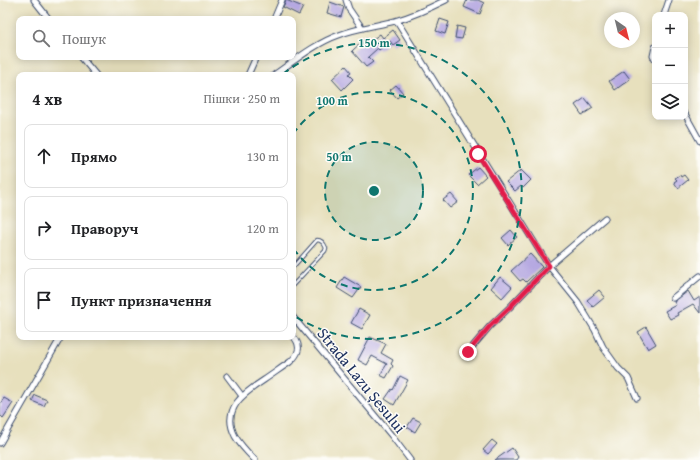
<!DOCTYPE html>
<html lang="uk">
<head>
<meta charset="utf-8">
<style>
	:root { --surface:#fff; --page:#f6f6f6; --text:#202124; --muted:#757577; --line:#e0e0e0 }
	body { margin:0; font-family:"Gentium Book Plus",serif; background:var(--page); color:var(--text) }
	.controls { position:absolute; right:12px; top:12px; display:grid; overflow:hidden; border-radius:8px; box-shadow:0 2px 10px #0003 }
	.controls button { width:36px; height:36px; display:grid; place-items:center; padding:0; border:0; border-bottom:1px solid var(--line); background:var(--surface); color:var(--text); font:20px sans-serif }
	.compass { position:absolute; left:604px; top:12px; width:36px; height:36px; border-radius:50%; background:var(--surface); box-shadow:0 2px 10px #0003; rotate:145deg }
	.stop { position:absolute; width:12px; height:12px; margin:-9px; border:3px solid #e11d48; border-radius:50%; background:#fff }
	.stop.end { background:#e11d48; border-color:#fff; box-shadow:0 1px 4px #0008 }
	.list { margin:0; padding:0; list-style:none }
	h2 { display:flex; justify-content:space-between; align-items:center; height:52px; margin:0; padding:0 16px; font-size:17px }
	h2 small { font-size:13px; font-weight:400; color:var(--muted) }
	.list li { display:grid; grid-template-columns:26px 1fr auto; gap:12px; align-items:center; box-sizing:border-box; height:64px; margin:0 8px 8px; padding:0 8px; border:1px solid var(--line); border-radius:8px }
	.list b { display:block; font-size:15px; white-space:nowrap }
	.list em { font-size:13px; font-style:normal; color:var(--muted) }
	.icon { flex:none; width:22px; height:22px; fill:none; stroke:currentColor; stroke-width:2; stroke-linecap:round; stroke-linejoin:round }
	.map { position:relative; flex:none; width:700px; height:460px; overflow:hidden }
	.search { position:absolute; background:var(--surface); box-shadow:0 2px 10px #0003; left:16px; top:16px; width:280px; height:44px; display:flex; align-items:center; gap:10px; box-sizing:border-box; padding:0 14px; border-radius:8px; color:var(--muted); font-size:15px }
	.panel { position:absolute; background:var(--surface); box-shadow:0 2px 10px #0003; left:16px; top:72px; width:280px; height:268px; border-radius:8px }
	.map>svg:first-child { display:block }
	.building { fill:#b5a8e1 }
	.lines { fill:none; stroke-linecap:round; stroke-linejoin:round }
	.lane-casing { stroke:#3a4a6c; stroke-width:4.5 }
	.street-casing { stroke:#3a4a6c; stroke-width:7 }
	.lane { stroke:#fff; stroke-width:2.5 }
	.street { stroke:#fff; stroke-width:5 }
	.route { stroke:#e11d48; stroke-width:5 }
	.ring { fill:none; stroke:#0f766e; stroke-width:2; stroke-dasharray:7 5 }
	.labels { text-anchor:middle; stroke-width:3; stroke-linejoin:round; paint-order:stroke }
	.street-label { font-size:16px; fill:#1b2f5e; stroke:#fdfcf7 }
	.centre { fill:#0f766e; stroke:#fdfcf7; stroke-width:2 }
	.ring-label { font-size:12px; text-anchor:middle; font-weight:bold; fill:#0f766e; stroke:#fdfcf7; stroke-width:3; stroke-linejoin:round; paint-order:stroke }
</style>
</head>
<body>
<div class="map">
<svg width="700" height="460" viewBox="0 0 700 460">
	<rect width="100%" height="100%" fill="#fdfcf7"/>
	<filter id="ink" filterUnits="userSpaceOnUse"><feTurbulence type="fractalNoise" baseFrequency=".025" numOctaves="2"/><feDisplacementMap in="SourceGraphic" scale="8" xChannelSelector="R" yChannelSelector="G"/><feConvolveMatrix kernelMatrix="1 2 1 2 8 2 1 2 1" color-interpolation-filters="sRGB"/></filter>
	<filter id="wash" filterUnits="userSpaceOnUse"><feTurbulence type="fractalNoise" baseFrequency=".012" numOctaves="4" result="noise"/><feDisplacementMap in="SourceGraphic" scale="16" xChannelSelector="R" yChannelSelector="G"/><feGaussianBlur stdDeviation="0.9" result="paint"/><feColorMatrix in="noise" values="0 0 0 0 0 0 0 0 0 0 0 0 0 0 0 0 0 1.4 0 .05"/><feComposite in="paint" operator="in"/></filter>
	<g filter="url(#wash)">
		<rect width="100%" height="100%" fill="#e7e0bd"/>
		<g id="blocks">
			<!-- building -->
			<g class="building">
				<polygon points="286,0 303,7 299,15 283,7"/>
				<polygon points="467,0 478,0 484,3 480,14 464,7"/>
				<polygon points="330,2 344,7 341,17 327,13"/>
				<polygon points="440,19 449,22 445,34 436,31"/>
				<polygon points="457,26 465,28 462,39 455,38"/>
				<polygon points="393,30 400,40 393,45 390,41 379,50 378,48 368,57 373,62 366,67 352,51 366,38 369,42 380,34 383,38"/>
				<polygon points="346,66 351,72 348,74 353,79 342,90 332,79"/>
				<polygon points="624,71 630,79 615,90 609,81"/>
				<polygon points="396,85 403,93 397,98 390,90"/>
				<polygon points="585,98 593,108 582,115 575,105"/>
				<polygon points="478,167 486,176 477,184 468,175"/>
				<polygon points="521,170 531,180 523,188 521,186 515,191 506,182"/>
				<polygon points="680,175 681,177 684,175 688,180 678,188 674,182 677,180 675,178"/>
				<polygon points="451,194 458,202 450,208 443,200"/>
				<polygon points="511,230 517,237 508,245 502,238"/>
				<polygon points="530,254 542,267 526,282 523,279 520,281 511,271"/>
				<polygon points="344,277 361,287 353,298 337,288"/>
				<polygon points="500,277 512,287 502,298 491,288"/>
				<polygon points="599,290 605,297 593,307 587,300"/>
				<polygon points="688,291 694,301 700,297 700,313 693,304 677,313 678,315 670,319 665,311 676,305 674,302"/>
				<polygon points="359,309 370,315 362,329 351,323"/>
				<polygon points="646,327 656,344 648,349 638,332"/>
				<polygon points="370,337 386,344 381,353 393,360 391,364 393,366 386,378 380,375 387,364 372,356 367,365 358,360"/>
				<polygon points="400,376 408,380 394,405 385,399 392,389 393,390"/>
				<polygon points="35,395 47,400 44,406 32,401"/>
				<polygon points="4,398 13,403 3,418 0,415 0,404"/>
				<polygon points="413,418 421,422 415,432 407,427"/>
				<polygon points="492,440 497,444 488,454 483,450"/>
				<polygon points="512,448 518,457 516,460 495,460"/>
			</g>
		</g>
	</g>
	<g filter="url(#ink)">
		<use href="#blocks" fill-opacity="0" stroke="#3a4a6c" stroke-width="1"/>
		<g class="lines">
			<defs>
				<path id="lane" d="M 293,267 L 317,240 C 322,240 324,243 326,248 L 325,251 L 293,285"/>
				<g id="street">
					<polyline points="34,0 49,19"/>
					<polyline points="346,0 349,9 362,28"/>
					<polyline points="664,15 669,0"/>
					<polyline points="274,19 282,0"/>
					<polyline points="397,21 549,266 509,308 490,326 468,352"/>
					<polyline points="655,47 653,56 655,60"/>
					<polyline points="81,57 96,75"/>
					<polyline points="248,75 256,57"/>
					<path d="M 274,75 C 294,61 316,43 339,35 C 357,28 376,26 395,21 C 413,16 430,8 446,0"/>
					<polyline points="685,114 700,141"/>
					<polyline points="605,218 549,266 578,302 595,330 603,347 618,368 628,378 637,398"/>
					<polyline points="673,298 700,276"/>
					<polyline points="293,317 391,435 410,460"/>
					<polyline points="227,376 242,396"/>
					<polyline points="0,443 61,337"/>
					<path d="M 255,460 C 248,453 240,445 235,436 C 221,409 244,393 264,380 C 273,374 281,368 290,362 C 299,354 302,346 293,336"/>
				</g>
			</defs>
			<!-- lane casing -->
			<use href="#lane" class="lane-casing"/>
			<!-- street casing -->
			<use href="#street" class="street-casing"/>
			<!-- lane -->
			<use href="#lane" class="lane"/>
			<!-- street -->
			<use href="#street" class="street"/>
		</g>
	</g>
	<g class="lines" filter="url(#ink)">
		<!-- route -->
		<polyline class="route" points="468,352 490,326 509,308 549,266 478,154"/>
	</g>
	<!-- distance rings -->
	<circle cx="374" cy="191" r="49" fill="#0f766e" fill-opacity=".12"/>
	<g class="ring">
		<circle cx="374" cy="191" r="49"/>
		<path d="M293 134A99 99 0 1 1 293 248"/>
		<path d="M283 74A148 148 0 1 1 293 315"/>
	</g>
	<g class="labels">
		<!-- street labels -->
		<g class="street-label">
			<text transform="translate(362 380) rotate(51)" y="6">Strada Lazu Șesului</text>
		</g>
	</g>
	<circle cx="374" cy="191" r="6" class="centre"/>
	<g class="ring-label">
		<text x="374" y="47">150 m</text>
		<text x="332" y="105">100 m</text>
		<text x="339" y="161">50 m</text>
	</g>
</svg>
<div class="controls">
<button>+</button>
<button>−</button>
<button><svg class="icon" aria-label="layers" viewBox="0 0 24 24"><path d="M12 4l9 5-9 5-9-5zM3 14l9 5 9-5"/></svg></button>
</div>
<svg class="compass" viewBox="-18 -18 36 36"><path d="M0-13l5 13h-10z" fill="#e53935"/><path d="M0 13l5-13h-10z" fill="#757577"/></svg>
<div class="stop" style="left:478px;top:154px"></div>
<div class="stop end" style="left:468px;top:352px"></div>
<div class="search"><svg class="icon" aria-label="search" viewBox="0 0 24 24"><circle cx="10" cy="10" r="6"/><path d="M15 15l6 6"/></svg>Пошук</div>
<section class="panel">
<h2>4 хв<small>Пішки · 250 m</small></h2>
<ul class="list">
<li><svg class="icon" aria-label="ahead" viewBox="0 0 24 24"><path d="M12 20V5M6 11l6-6 6 6"/></svg><div><b>Прямо</b></div><em>130 m</em></li>
<li><svg class="icon" aria-label="right" viewBox="0 0 24 24"><path d="M7 20v-9h11M14 6l5 5-5 5"/></svg><div><b>Праворуч</b></div><em>120 m</em></li>
<li><svg class="icon" aria-label="arrive" viewBox="0 0 24 24"><path d="M6 21V4h12l-3 4 3 4H6"/></svg><div><b>Пункт призначення</b></div></li>
</ul>
</section>
</div>
</body>
</html>
